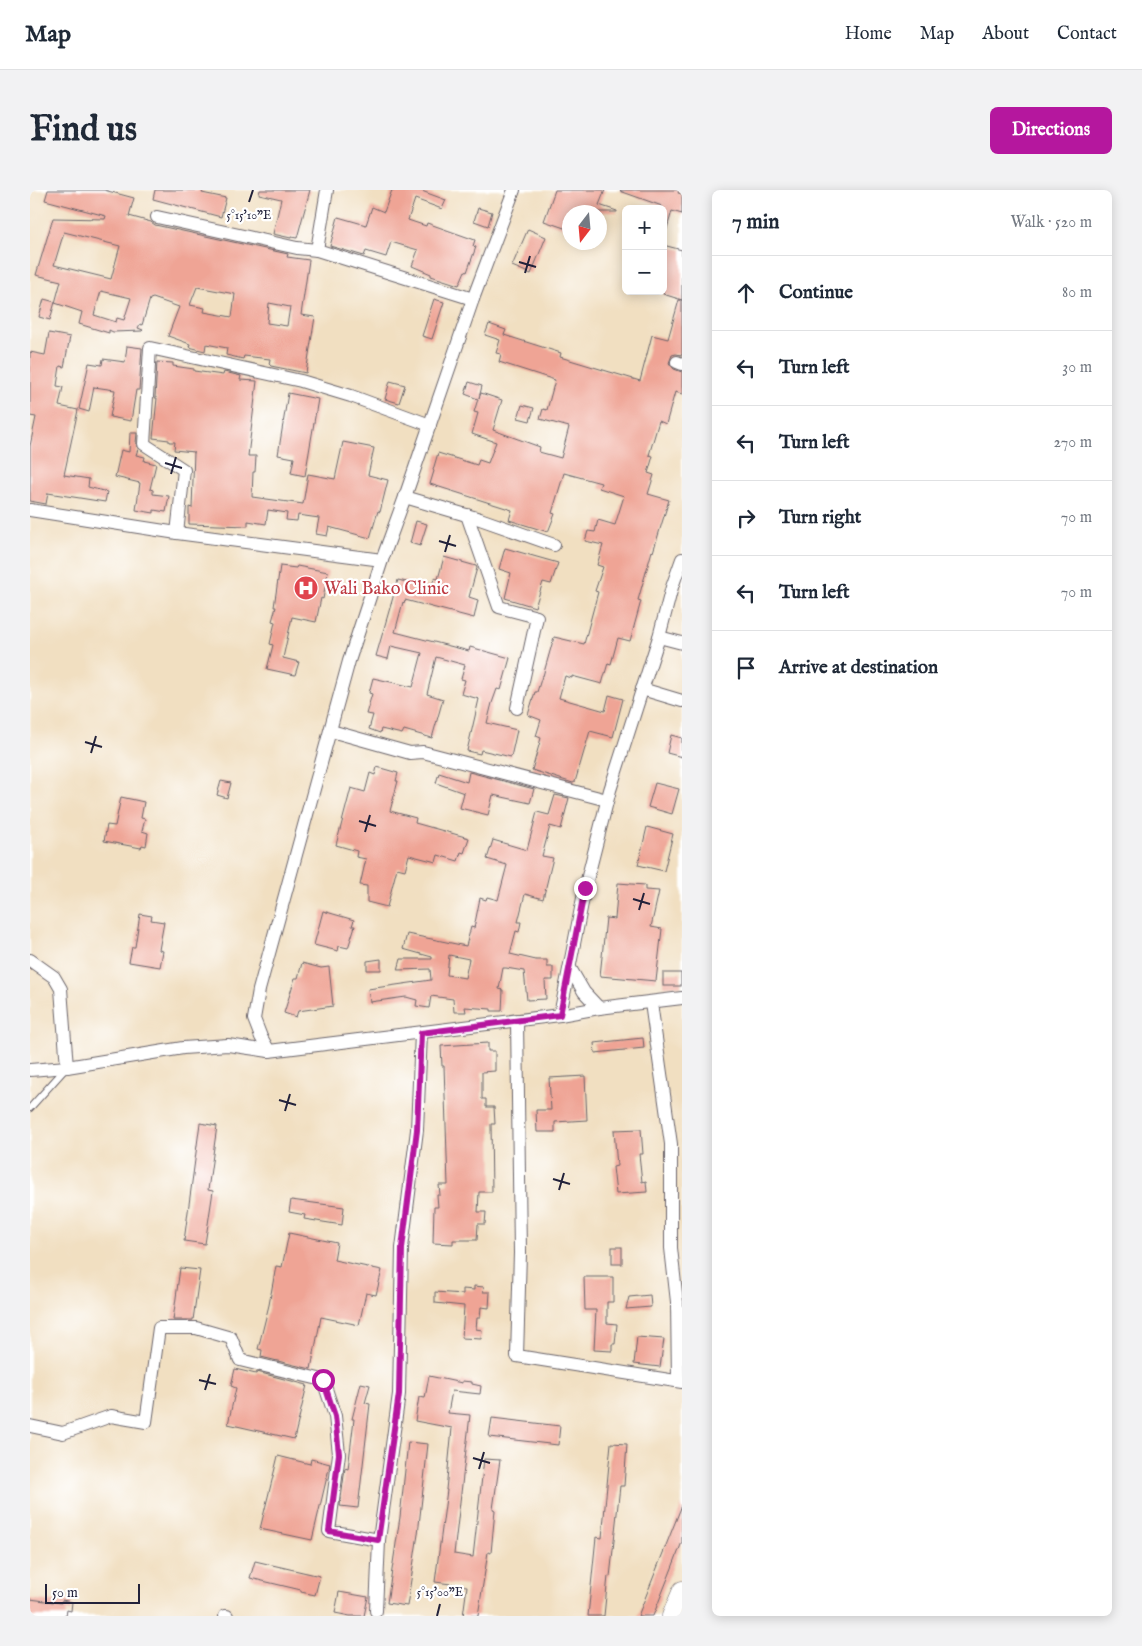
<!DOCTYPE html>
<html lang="en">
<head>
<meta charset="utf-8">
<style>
	:root { --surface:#fff; --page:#f2f2f3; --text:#1f2937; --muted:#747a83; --line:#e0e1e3; --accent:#b5179e }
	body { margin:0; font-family:"IM FELL English",serif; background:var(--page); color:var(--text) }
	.controls { position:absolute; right:15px; top:15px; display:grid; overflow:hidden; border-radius:8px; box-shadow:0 2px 12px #0003 }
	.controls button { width:45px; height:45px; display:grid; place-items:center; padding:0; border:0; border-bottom:1px solid var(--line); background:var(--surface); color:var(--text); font:25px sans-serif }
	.compass { position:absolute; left:532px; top:15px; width:45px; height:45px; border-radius:50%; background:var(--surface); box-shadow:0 2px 12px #0003; rotate:196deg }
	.scale { position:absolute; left:15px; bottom:12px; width:95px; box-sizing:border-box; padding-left:5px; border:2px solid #22223b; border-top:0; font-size:14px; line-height:18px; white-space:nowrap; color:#22223b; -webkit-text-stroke:4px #fff; paint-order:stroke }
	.stop { position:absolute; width:15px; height:15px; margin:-11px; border:4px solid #b5179e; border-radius:50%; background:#fff }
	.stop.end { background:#b5179e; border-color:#fff; box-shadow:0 1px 5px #0008 }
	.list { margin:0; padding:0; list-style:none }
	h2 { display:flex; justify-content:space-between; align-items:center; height:65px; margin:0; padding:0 20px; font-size:21px }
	h2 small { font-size:16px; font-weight:400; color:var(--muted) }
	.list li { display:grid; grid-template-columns:32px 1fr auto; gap:15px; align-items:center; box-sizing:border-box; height:75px; padding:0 20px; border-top:1px solid var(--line) }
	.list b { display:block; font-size:19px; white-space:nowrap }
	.list em { font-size:16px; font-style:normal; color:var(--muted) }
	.icon { flex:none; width:28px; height:28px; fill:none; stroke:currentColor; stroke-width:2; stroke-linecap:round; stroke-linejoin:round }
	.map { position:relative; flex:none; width:652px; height:1426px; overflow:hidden; border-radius:8px }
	header { display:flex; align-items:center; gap:30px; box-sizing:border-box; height:70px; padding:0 25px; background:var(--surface); border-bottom:1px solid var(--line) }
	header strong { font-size:24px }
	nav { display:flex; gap:28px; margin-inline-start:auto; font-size:18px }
	.intro { display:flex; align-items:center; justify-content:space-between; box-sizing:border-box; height:120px; padding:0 30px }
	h1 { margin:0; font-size:35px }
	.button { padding:12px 22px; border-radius:8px; background:var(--accent); color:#fff; font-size:18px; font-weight:700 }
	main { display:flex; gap:30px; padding:0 30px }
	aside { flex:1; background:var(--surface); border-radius:8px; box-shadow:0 2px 12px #0003 }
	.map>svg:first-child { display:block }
	.building { fill:#efa495; fill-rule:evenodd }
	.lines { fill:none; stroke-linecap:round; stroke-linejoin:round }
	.lane-casing { stroke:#6a646a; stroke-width:8 }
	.street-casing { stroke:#6a646a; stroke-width:14 }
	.secondary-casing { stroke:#6a646a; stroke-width:19 }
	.lane { stroke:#fff; stroke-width:6 }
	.street { stroke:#fff; stroke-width:12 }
	.secondary { stroke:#fff; stroke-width:18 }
	.route { stroke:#b5179e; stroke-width:6 }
	.ticks { fill:none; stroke:#22223b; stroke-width:2 }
	.labels { text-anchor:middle; stroke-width:4.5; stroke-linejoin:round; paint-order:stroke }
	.health-label { font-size:18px; fill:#be3a42; stroke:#fff; text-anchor:start }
	.ticks-label { font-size:12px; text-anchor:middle; fill:#22223b; stroke:#fff; stroke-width:4.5; stroke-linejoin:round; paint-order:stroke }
</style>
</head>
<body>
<header>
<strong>Map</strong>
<nav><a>Home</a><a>Map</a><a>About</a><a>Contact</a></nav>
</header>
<div class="intro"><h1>Find us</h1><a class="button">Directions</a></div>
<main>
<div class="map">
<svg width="652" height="1426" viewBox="0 0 652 1426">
	<rect width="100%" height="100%" fill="#fff"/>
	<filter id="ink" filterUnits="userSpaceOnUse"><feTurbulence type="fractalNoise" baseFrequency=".02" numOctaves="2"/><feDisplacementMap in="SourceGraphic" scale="10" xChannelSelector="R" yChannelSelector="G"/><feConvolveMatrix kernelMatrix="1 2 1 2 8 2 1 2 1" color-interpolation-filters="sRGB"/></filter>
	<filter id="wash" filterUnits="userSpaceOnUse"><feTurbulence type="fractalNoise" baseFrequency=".0096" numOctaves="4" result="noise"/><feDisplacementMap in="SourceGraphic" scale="20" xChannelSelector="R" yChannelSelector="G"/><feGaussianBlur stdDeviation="1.12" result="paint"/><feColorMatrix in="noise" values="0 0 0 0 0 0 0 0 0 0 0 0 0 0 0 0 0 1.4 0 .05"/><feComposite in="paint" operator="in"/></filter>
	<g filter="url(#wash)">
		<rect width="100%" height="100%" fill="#f1dfc1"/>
		<g id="blocks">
			<!-- building -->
			<g class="building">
				<path d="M 18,0 L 74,0 L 104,8 L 99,26 L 121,32 L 125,35 L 258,64 L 257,67 L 279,70 L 271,125 L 285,127 L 276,183 L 241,176 L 239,174 L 240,169 L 214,166 L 213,169 L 196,165 L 197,158 L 176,154 L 175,161 L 159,157 L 160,154 L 138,146 L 149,117 L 123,108 L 120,109 L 112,135 L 110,134 L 108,138 L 113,140 L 112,141 L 83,142 L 79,140 L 79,143 L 49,134 L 52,122 L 25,113 L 31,91 L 6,85 L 23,28 L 75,29 L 76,26 L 15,10 ZM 34,42 L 90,56 L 81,89 L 24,75 ZM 167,97 L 205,104 L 202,127 L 174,122 L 175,118 L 160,115 ZM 71,101 L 101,108 L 94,130 L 87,128 L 86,132 L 64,125 ZM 239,113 L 260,117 L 257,136 L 237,133 Z"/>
				<polygon points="125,0 173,0 172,3 196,8 191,27 123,9"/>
				<polygon points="230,0 280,0 267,48 261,47 261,48 243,44 251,9 229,4"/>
				<polygon points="362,0 389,0 416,10 412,19 385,9 378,30 396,36 397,33 445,50 443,56 446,57 437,82 435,81 429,95 401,86 401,84 382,76 388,60 361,52 356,67 336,61 334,66 300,56 308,27 336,35 342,17 354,22"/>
				<polygon points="525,0 575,0 569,15 587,21 587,22 540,22 540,40 514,31"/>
				<polygon points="591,0 649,0 648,3 652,4 652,24 642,21 636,42 633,41 633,18 632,16 590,1"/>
				<polygon points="448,18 462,22 458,36 444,31"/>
				<polygon points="498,39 516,47 501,84 482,76"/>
				<polygon points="633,55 652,60 652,110 633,104"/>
				<polygon points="14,109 25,112 20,130 9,127"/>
				<polygon points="404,109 414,112 402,149 392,146"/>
				<polygon points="649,110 652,110 652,165 646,164 642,165 639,173 644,179 652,182 652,204 645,202 636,234 629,231 619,265 623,266 618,283 624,285 618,304 639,310 623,362 622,361 608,410 611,411 600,451 588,448 581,474 578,473 572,494 542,486 542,488 535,486 529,508 575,521 579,505 593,509 583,547 560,541 545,592 543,593 502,580 511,548 506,546 511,530 498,525 505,502 507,502 512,486 513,486 524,447 554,454 568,402 565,401 573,377 567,375 573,355 555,351 558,341 565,342 568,330 585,335 594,306 569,298 571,293 534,283 522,323 525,324 518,342 479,330 482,320 400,294 404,281 403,280 408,263 447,275 449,270 458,273 466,252 442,244 448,223 444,222 448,209 435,204 439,192 452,196 449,208 451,203 472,210 463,240 510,257 509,262 531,268 539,237 510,229 513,219 517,220 525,190 469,172 471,164 466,163 470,150 455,145 459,134 476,140 474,145 531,163 530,167 610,191 622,145 638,149"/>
				<polygon points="19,143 40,147 34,177 30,176 27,196 33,197 29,216 48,220 34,285 59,289 58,297 77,302 75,312 18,303 16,314 0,311 0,256 6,227 0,226 0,162 15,165"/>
				<polygon points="97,156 112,158 109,200 106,200 101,231 80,227 85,200 64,197 59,222 49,219 59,173 72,175 73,169 95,172"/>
				<polygon points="127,172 143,173 143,176 164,179 164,181 193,185 194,182 211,186 210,190 227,191 218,266 226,266 225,282 223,282 222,307 273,314 278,284 305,289 313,252 344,258 338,285 358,290 350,322 348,321 340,348 299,337 297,346 286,344 289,328 268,325 267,331 256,330 257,323 238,320 236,334 218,331 218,336 159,334 159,317 162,318 164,262 144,260 145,252 139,252 139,250 123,248 127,208 125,208"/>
				<polygon points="360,191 375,195 369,213 355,209"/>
				<polygon points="258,203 288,209 275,286 261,283 264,268 248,265"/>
				<polygon points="492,215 504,218 500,231 488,228"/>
				<polygon points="100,243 107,243 106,253 108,259 106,265 115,267 114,271 126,274 120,299 123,300 123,304 139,306 136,322 124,320 124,323 106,320 110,293 85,287 91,260 99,262"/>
				<polygon points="386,331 397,334 390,356 380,353"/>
				<polygon points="475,358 528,373 521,394 513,392 505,417 475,408 481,383 469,379"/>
				<polygon points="414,367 446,376 447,378 439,407 448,410 444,428 375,410 374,413 373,412 365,442 439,461 440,457 480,468 471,500 467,499 462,513 457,533 487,540 481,567 451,560 450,564 437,561 449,509 431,504 435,490 431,489 435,475 406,467 397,504 413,509 402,548 374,540 372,544 351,539 350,543 339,539 343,525 336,524 342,504 339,503 343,488 383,497 392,463 361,456 358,469 346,466 368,390 402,398 404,388 408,389"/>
				<polygon points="250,376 266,378 267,376 298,382 293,409 291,408 286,432 262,427 253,468 269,472 265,485 237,479 243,455 240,454 245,432 242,431 246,417 244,417"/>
				<polygon points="641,545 652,548 652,567 637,563"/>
				<polygon points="347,577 368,583 366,591 368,591 360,621 386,628 385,633 439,648 434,663 431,662 428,671 408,665 406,672 379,665 375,680 367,678 357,717 337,712 337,696 330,695 336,669 326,667 327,661 306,655 321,598 335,602 340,583 345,585"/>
				<polygon points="439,582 504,599 500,613 463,605 458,625 430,618 434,603 406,593 409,583 437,592"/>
				<polygon points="191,591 201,593 197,608 187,605"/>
				<polygon points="625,593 649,599 642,624 618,617"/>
				<path d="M 525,605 L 539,608 L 531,639 L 520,636 L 512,666 L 523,668 L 513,709 L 495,704 L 488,732 L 491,732 L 489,742 L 486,741 L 480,764 L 506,770 L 517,770 L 517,777 L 523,777 L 523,790 L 515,790 L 516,809 L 497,810 L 494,781 L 476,778 L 473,778 L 469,799 L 473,800 L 472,821 L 461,821 L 461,819 L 435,817 L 436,822 L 424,822 L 423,809 L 401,806 L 399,818 L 386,816 L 387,810 L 376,807 L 340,812 L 338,799 L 401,790 L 400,779 L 368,780 L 371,769 L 402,769 L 402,767 L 373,759 L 377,744 L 436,756 L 441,737 L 444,738 L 450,708 L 456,710 L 457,707 L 468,710 L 477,675 L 457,669 L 463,650 L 497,660 L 507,622 L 519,625 ZM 419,765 L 439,769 L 435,788 L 417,785 Z"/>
				<polygon points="91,607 114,612 111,628 115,629 112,641 118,643 116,656 112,655 111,658 74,651 77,635 85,636"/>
				<polygon points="617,637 643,644 634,681 608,675"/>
				<polygon points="588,693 615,695 615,700 629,701 621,737 632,739 626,791 570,786 576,728 585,729"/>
				<polygon points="293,721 324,730 322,736 325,736 318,758 309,756 308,761 284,755"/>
				<polygon points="110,724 122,726 121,730 134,732 129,760 133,761 130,777 99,772 102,757 105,757"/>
				<polygon points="351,769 351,780 337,780 337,771"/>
				<polygon points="272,773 291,778 299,777 303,816 268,821 266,827 254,823 265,788 268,788"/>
				<rect x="633" y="783" width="18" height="13"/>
				<polygon points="613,848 614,858 565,863 564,853"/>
				<polygon points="458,853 458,861 465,861 465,881 452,882 452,909 456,909 456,917 464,917 465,934 461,934 462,1002 449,1002 448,1022 456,1022 455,1034 448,1034 447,1050 423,1050 423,1054 403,1053 404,1017 408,1017 407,1005 410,1005 409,995 418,995 414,876 412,876 411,856"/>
				<polygon points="555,886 557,930 525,932 525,942 507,942 506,920 521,920 519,888"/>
				<polygon points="170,933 187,936 178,1000 183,1001 175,1054 154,1051"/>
				<polygon points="611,939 613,964 609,964 612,992 616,991 617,1002 586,1004 583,977 587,976 584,940"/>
				<polygon points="261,1010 314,1017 312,1035 274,1029 275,1025 259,1022"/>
				<polygon points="259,1043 307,1053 304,1070 352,1080 346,1105 336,1103 329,1135 291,1127 281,1179 231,1167 232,1160 228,1159 239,1115 246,1076 252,1077"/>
				<rect x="582" y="1057" width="10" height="17"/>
				<polygon points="150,1078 170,1080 163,1130 143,1130"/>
				<polygon points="554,1087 583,1087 583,1112 577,1112 577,1133 587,1134 585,1154 582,1154 582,1161 564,1160 566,1120 555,1120"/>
				<polygon points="444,1096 454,1097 453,1102 460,1102 459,1118 451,1117 450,1128 447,1128 446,1139 452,1140 451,1149 432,1148 434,1116 405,1113 405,1102 433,1104 433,1099 444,1100"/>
				<polygon points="620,1105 621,1117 596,1119 599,1107"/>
				<polygon points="607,1147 634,1149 630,1177 604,1174"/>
				<polygon points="205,1179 226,1184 227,1182 277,1195 264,1249 198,1234 206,1198 201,1196"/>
				<polygon points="399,1186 432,1193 432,1191 442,1192 442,1194 451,1196 450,1204 422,1201 418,1223 440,1225 424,1364 443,1367 454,1269 470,1270 463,1319 465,1320 461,1363 458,1362 448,1426 433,1426 437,1396 405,1392 417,1300 416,1300 422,1238 385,1231 389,1207 395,1208"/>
				<polygon points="331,1193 340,1195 335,1213 340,1214 328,1318 310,1316 315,1278 318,1279 324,1229 322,1229"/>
				<polygon points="462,1228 530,1236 528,1255 459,1247"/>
				<polygon points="378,1252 398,1254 388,1344 377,1416 357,1413 370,1327"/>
				<polygon points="581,1253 597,1254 594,1296 590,1296 580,1387 578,1386 574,1426 558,1426 566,1347 572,1348"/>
				<polygon points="248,1266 280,1274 281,1269 300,1274 282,1350 230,1339"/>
				<polygon points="652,1315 652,1352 642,1378 623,1426 608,1426"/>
				<polygon points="225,1371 290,1386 285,1405 271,1402 271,1400 220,1388"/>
				<polygon points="309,1402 338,1407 334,1426 320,1426 305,1423"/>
				<polygon points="0,1409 31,1413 32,1410 42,1412 41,1421 37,1420 36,1426 0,1426"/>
			</g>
		</g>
	</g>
	<g filter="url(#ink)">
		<use href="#blocks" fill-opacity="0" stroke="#6a646a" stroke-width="1"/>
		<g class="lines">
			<defs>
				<polyline id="lane" points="0,918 36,878"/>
				<g id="street">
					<polyline points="297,0 287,60 443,109"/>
					<polyline points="127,27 267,58 287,60"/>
					<polyline points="647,172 652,174"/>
					<polyline points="375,307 450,329 524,355"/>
					<polyline points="0,320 147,343 352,370"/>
					<polyline points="437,325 469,417 507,427 487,518"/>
					<polyline points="147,343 154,280 114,254 120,158 271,191 321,206 400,235"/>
					<polyline points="629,447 652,453"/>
					<polyline points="612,499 652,511"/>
					<polyline points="301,541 380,563 393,562 577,610"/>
					<polyline points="0,770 24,787 31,799 37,877"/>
					<polyline points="540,778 554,802 569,818"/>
					<polyline points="621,813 641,954 641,1058 647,1112 648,1191"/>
					<polyline points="530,825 555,698 580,600 629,447 642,397 652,369"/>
					<polyline points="487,830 490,1063 487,1166 652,1192"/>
					<polyline points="239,861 231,847 224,829 229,800 319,471 352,370 375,307 443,109 484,0"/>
					<polyline points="0,880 37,877 153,858 198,855 239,861 530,825 569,818 652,808"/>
					<polyline points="0,1236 33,1243 81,1226 116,1232 129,1138 166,1138 201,1148 210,1170 293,1190 305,1226 309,1264 299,1341 349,1350 369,1204 372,1058 387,940 391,843"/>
					<polyline points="346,1421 349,1350"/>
					<polyline points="195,1426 197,1426"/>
				</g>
				<polyline id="secondary" points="641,1426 652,1400"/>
			</defs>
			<!-- lane casing -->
			<use href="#lane" class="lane-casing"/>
			<!-- street casing -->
			<use href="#street" class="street-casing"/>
			<!-- secondary casing -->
			<use href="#secondary" class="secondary-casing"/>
			<!-- lane -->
			<use href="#lane" class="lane"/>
			<!-- street -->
			<use href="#street" class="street"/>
			<!-- secondary -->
			<use href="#secondary" class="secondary"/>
		</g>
	</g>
	<g class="lines" filter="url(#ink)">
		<!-- route -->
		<polyline class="route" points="293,1190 305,1226 309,1264 299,1341 348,1350 369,1204 372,1058 387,940 391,843 530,825 555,698"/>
	</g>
	<!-- ticks -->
	<path class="ticks" d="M 219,12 L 223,0M 489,72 L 506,77M 495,83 L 500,66M 135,273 L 152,278M 141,284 L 146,267M 409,351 L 426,356M 415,362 L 420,345M 55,552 L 72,557M 61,563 L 66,546M 329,631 L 346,636M 335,642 L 340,625M 603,709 L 620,714M 609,720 L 614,703M 249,910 L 266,915M 255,921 L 260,904M 523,989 L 540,994M 529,1000 L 534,983M 169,1190 L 186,1194M 175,1200 L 180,1184M 443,1268 L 460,1273M 449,1279 L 454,1262M 407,1426 L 410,1414"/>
	<!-- icons -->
	<defs>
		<symbol id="hospital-disc" viewBox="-11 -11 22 22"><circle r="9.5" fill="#e0444e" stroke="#fff"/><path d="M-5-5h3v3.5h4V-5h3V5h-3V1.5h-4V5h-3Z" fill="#fff"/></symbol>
	</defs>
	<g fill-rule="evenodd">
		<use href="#hospital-disc" x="262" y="384" width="28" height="28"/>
	</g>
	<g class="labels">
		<!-- health labels -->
		<g class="health-label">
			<text x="294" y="404">Wali Bako Clinic</text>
		</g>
	</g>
	<g class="ticks-label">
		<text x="219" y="29">5°15'10"E</text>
		<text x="410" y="1406">5°15'00"E</text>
	</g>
</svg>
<div class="controls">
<button>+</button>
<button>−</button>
</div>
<svg class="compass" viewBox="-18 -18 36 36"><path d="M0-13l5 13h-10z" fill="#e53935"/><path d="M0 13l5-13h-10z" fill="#747a83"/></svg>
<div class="scale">50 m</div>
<div class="stop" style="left:293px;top:1190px"></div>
<div class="stop end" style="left:555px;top:698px"></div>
</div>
<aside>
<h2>7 min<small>Walk · 520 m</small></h2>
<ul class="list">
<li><svg class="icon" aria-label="ahead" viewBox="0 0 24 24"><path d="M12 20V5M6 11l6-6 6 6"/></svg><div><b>Continue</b></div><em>80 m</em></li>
<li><svg class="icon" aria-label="left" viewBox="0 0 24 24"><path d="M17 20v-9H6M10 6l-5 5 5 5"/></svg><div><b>Turn left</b></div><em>30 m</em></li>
<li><svg class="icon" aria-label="left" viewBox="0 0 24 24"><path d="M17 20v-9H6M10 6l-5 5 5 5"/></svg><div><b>Turn left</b></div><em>270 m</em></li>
<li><svg class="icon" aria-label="right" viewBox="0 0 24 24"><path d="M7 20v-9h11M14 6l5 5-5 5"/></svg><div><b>Turn right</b></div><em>70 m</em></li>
<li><svg class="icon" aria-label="left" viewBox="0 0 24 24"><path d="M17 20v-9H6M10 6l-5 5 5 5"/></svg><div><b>Turn left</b></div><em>70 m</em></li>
<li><svg class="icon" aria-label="arrive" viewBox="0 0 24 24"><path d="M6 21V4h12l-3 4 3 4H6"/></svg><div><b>Arrive at destination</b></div></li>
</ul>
</aside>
</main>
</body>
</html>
